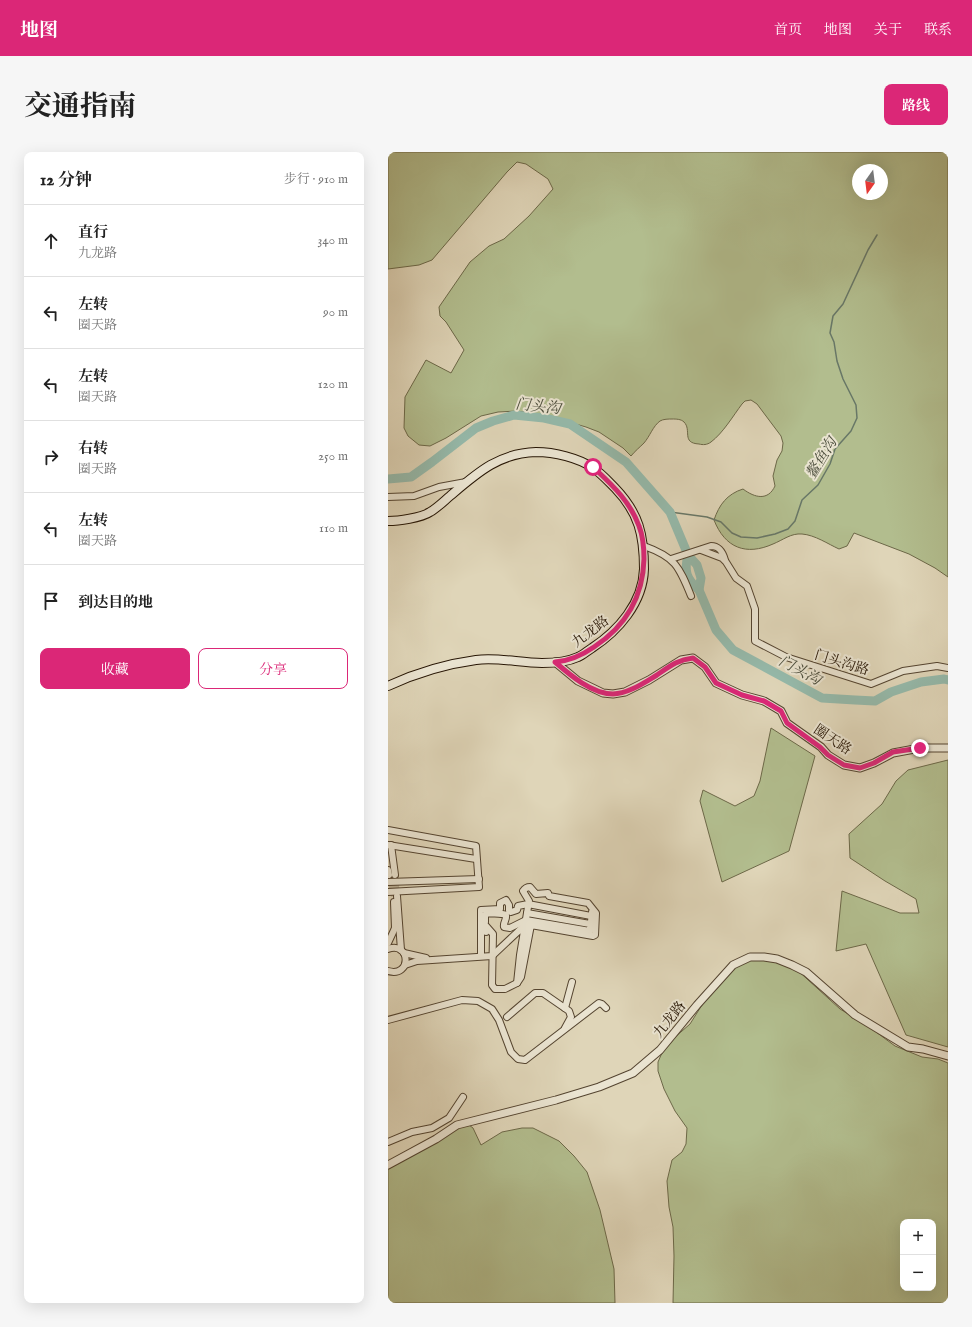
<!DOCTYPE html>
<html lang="zh">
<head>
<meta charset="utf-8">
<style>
	:root { --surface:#fff; --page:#f6f6f6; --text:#222; --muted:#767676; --line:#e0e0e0; --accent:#db2777 }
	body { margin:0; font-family:"IM FELL English","Noto Serif SC",serif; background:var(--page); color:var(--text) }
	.controls { position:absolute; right:12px; bottom:12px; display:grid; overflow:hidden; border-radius:8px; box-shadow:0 4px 16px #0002 }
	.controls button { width:36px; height:36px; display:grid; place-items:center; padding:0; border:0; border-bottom:1px solid var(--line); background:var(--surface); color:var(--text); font:20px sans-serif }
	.compass { position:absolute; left:464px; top:12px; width:36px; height:36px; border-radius:50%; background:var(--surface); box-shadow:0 4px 16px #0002; rotate:194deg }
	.stop { position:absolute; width:12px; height:12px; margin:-9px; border:3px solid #db2777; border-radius:50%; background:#fff }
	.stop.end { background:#db2777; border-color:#fff; box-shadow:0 1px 4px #0008 }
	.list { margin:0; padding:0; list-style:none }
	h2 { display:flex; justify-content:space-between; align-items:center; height:52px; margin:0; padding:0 16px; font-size:17px }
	h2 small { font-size:13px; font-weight:400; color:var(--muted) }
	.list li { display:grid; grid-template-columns:26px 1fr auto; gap:12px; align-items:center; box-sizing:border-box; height:72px; padding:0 16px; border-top:1px solid var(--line) }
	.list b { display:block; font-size:15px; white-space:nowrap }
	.list p { margin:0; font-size:13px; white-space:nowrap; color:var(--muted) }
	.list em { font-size:13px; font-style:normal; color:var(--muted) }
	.actions { display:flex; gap:8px; padding:12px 16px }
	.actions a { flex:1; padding:9px 0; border:1px solid var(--accent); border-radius:8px; text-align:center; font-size:14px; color:var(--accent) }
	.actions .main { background:var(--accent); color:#fff }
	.icon { flex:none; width:22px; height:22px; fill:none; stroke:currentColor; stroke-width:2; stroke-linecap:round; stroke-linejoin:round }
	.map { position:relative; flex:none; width:560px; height:1151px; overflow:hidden; border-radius:8px }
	header { display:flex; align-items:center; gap:24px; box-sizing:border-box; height:56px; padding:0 20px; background:var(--accent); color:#fff }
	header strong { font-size:19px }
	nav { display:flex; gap:22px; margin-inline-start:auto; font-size:14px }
	.intro { display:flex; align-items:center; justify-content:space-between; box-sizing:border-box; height:96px; padding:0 24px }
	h1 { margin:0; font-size:28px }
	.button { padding:10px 18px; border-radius:8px; background:var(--accent); color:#fff; font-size:14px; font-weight:700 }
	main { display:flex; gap:24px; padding:0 24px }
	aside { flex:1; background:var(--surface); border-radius:8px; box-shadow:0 4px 16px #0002 }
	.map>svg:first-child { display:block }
	.green { fill:#b2bd8e; stroke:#6c6848; fill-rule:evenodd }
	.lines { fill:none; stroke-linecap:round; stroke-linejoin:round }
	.stream { stroke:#687767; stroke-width:1.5 }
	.river { stroke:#95b9aa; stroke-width:9 }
	.minor-tunnel { stroke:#baae94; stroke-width:6; stroke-dasharray:6 3; stroke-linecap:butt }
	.minor-casing { stroke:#544430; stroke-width:8 }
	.tertiary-casing { stroke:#544430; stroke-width:9 }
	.secondary-casing { stroke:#251403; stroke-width:10 }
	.minor { stroke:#eae4d1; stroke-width:6 }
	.tertiary { stroke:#eae4d1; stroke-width:7 }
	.secondary { stroke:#eae4d1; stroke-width:8 }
	.route { stroke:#db2777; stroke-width:5 }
	.labels { text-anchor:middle; stroke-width:4; stroke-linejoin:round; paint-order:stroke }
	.street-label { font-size:14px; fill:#251403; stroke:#eae4d1 }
	.water-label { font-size:15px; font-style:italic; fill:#4c4e3d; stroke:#eae4d1 }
</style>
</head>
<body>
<header>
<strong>地图</strong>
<nav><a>首页</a><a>地图</a><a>关于</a><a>联系</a></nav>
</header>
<div class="intro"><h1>交通指南</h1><a class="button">路线</a></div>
<main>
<aside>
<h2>12 分钟<small>步行 · 910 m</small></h2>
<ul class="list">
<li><svg class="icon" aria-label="ahead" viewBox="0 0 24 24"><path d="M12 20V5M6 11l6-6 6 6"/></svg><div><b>直行</b><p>九龙路</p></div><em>340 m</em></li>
<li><svg class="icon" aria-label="left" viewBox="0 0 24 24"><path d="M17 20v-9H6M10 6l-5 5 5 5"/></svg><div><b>左转</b><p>圈天路</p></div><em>90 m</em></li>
<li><svg class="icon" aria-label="left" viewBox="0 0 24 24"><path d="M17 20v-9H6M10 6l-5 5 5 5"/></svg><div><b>左转</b><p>圈天路</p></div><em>120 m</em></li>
<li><svg class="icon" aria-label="right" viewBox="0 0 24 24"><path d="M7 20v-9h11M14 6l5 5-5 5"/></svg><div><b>右转</b><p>圈天路</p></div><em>250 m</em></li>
<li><svg class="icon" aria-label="left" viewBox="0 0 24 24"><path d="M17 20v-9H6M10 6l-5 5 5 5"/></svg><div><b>左转</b><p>圈天路</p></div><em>110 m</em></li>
<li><svg class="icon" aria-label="arrive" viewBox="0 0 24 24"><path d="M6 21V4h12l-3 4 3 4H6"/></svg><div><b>到达目的地</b></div></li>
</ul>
<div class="actions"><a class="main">收藏</a><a>分享</a></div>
</aside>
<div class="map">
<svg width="560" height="1151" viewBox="0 0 560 1151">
	<rect width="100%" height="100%" fill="#dfd5b8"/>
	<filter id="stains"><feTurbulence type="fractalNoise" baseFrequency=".005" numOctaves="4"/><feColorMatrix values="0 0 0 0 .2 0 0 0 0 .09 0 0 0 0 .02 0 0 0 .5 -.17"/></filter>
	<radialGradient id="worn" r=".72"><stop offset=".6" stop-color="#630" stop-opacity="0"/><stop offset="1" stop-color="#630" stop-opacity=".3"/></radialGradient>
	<!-- green -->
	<g class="green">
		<path d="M 0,0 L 560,0 L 560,425 L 547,416 L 521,402 L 466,381 L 459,394 L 451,397 C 440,392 427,383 414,382 C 403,381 395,388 385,392 C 358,404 337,396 326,368 C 331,353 339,342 355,337 C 367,346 380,349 387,334 L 385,324 L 389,308 L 394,299 L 395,291 L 393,284 L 369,252 L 363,248 L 357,249 L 354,252 C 345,264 335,281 323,290 C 319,293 315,293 311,292 C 293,291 304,278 296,270 C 293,267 288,267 284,267 C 281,267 275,267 272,269 C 265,274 262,284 256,291 C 252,295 247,299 243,304 L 235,296 L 211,280 L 198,275 L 157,263 L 129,259 L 110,260 L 93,264 L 58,286 L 42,294 L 31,293 L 20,284 L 16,276 L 17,245 L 38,208 L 63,221 L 76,198 L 58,170 L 52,164 L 51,155 L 82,110 L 101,94 L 116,87 L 141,64 L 165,37 L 160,27 L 138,12 L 129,10 L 119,20 L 44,108 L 31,113 L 0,117 ZM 470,18 L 494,18 L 494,42 L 470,42 Z"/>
		<polygon points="383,576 427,604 401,699 334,730 312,649 315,638 347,654 366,644 372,629"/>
		<polygon points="560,608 560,895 518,883 478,792 448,799 454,739 512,761 531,761 528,747 497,729 462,706 461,682 494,652 508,629 520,618"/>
		<path d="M 368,803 L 407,816 L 452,857 L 480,874 L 507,894 L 534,905 L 550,907 L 560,911 L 560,1151 L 285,1151 L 286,1104 L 285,1075 L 281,1055 L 279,1029 L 284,1008 L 294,1000 L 298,992 L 299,976 L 287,959 L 276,937 L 270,919 L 270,910 L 277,894 L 302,872 L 314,853 L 340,820 ZM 515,1070 L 545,1070 L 545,1136 L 515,1136 Z"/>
		<polygon points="77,970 85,976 93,993 114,980 134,976 145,976 171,989 186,1004 199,1020 212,1058 226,1117 227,1151 0,1151 0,1016"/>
	</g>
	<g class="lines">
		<!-- stream -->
		<polyline class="stream" points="282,360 319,365 333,370 344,381 353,385 369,386 387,382 400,377 407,369 414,348 430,333 442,312 447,297 463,279 469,266 468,253 455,227 449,209 446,190 442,181 445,164 455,152 480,98 489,83"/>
		<!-- river -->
		<g class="river">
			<polyline points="0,327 23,325 44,310 88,276 105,269 126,263 156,266 182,272 238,310 282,360 300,403 309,413 313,426 311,438 328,478 345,498 434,546 467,548 487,549 503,540 533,530 556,527 560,528"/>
			<path d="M 300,403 C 296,419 298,427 311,438"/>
		</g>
		<!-- minor-tunnel -->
		<g class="minor-tunnel">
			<polyline points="1,723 6,744"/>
			<polyline points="7,723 9,744"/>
		</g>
		<defs>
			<g id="minor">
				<polyline points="0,345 26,344 51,335 78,330"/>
				<path d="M 256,394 C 287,405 291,414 303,444"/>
				<polyline points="313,398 334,406 338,410 348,426 359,434 367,457 367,489 398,505 483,532 515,519 549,514 560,516"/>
				<path d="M 283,407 L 323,394 C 332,394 335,401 337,408"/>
				<polyline points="0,678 88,694 91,735 0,740"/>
				<polyline points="0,693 88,707"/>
				<polyline points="3,693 7,723"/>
				<polyline points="0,718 1,723"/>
				<polyline points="0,730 91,727"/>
				<polyline points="9,744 13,798"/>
				<polyline points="139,761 202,772"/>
				<path d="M 97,770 L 97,764 L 99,761 C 104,762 114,761 118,763 C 119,768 115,770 116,775 L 122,776 L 138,768 L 202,779 L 204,760"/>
				<polyline points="98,780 98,774 105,782 104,833 107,837 117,837 129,831"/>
				<polyline points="0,791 7,776 6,750"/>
				<path d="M 0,797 C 23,789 24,826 0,819"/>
				<polyline points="16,801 38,806"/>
				<polyline points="93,804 93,758 112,757 112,751 118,748 121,753 121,759 123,760 129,758 130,754 140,752 203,764"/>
				<path d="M 17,813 L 29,809 L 104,804 L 137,773 L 143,773 L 205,784 L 207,783 L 208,761 L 200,751 L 161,744 L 160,741 L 148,742 L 142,735 C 139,735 137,736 135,739 L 141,749 L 132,803 L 129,831 L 133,825 L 143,773"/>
				<polyline points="177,856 184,830"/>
				<polyline points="119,865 147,841 155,841 181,859 183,865 177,876"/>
				<polyline points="0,868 74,848 90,849 104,857 111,868 123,900 130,907 137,908 211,851 214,852 218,856"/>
				<polyline points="0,990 24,980 44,976 61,966 75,945"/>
			</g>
			<g id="tertiary">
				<polyline points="167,510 190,529 215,541 225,542 237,540 261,528 293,508 305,506 317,515 328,531 354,543 376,549 393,559 399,571 433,595 440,603 456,613 472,616 486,611 505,601 532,596 560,596"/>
				<polyline points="0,1013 48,987 69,973 168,948 211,935 245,921 272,898 309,853 345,813 362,805 376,805 389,807 404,813 418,820 467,863 520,895 535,897 560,904"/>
			</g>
			<path id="secondary" d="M 0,369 C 10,369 33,366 42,360 C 49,356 56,349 62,344 C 89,321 111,301 148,300 C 166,300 191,306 205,316 C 213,321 220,329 227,336 C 251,361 256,383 256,417 C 255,451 230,479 204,496 C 199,499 195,503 190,505 C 179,510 166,511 154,511 C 132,511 110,505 88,508 C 58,512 28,521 0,534"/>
		</defs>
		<!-- minor casing -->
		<use href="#minor" class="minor-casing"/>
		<!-- tertiary casing -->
		<use href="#tertiary" class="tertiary-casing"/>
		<!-- secondary casing -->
		<use href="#secondary" class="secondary-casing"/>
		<!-- minor -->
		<use href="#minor" class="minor"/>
		<!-- tertiary -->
		<use href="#tertiary" class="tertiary"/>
		<!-- secondary -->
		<use href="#secondary" class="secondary"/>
	</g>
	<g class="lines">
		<!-- route -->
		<path class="route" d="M 205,315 C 224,333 242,349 251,374 C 255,384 256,396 256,407 C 255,446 238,474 206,495 C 193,504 182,509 167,510 C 182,523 204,542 225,542 C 240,542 257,530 269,523 C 282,514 289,508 305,506 L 317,515 L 328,531 L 354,543 L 376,549 L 393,559 L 399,571 L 432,595 L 440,603 L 456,613 L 472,616 L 486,611 L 505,600 L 532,596"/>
	</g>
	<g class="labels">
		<!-- street labels -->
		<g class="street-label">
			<text transform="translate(202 479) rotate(-37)" y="5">九龙路</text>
			<text transform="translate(454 510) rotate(17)" y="5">门头沟路</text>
			<text transform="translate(445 587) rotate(34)" y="5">圈天路</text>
			<text transform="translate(281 867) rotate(-51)" y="5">九龙路</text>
		</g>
		<!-- water labels -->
		<g class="water-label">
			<text transform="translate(150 254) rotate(6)" y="5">门头沟</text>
			<text transform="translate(433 306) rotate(-59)" y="5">鳌鱼沟</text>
			<text transform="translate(412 518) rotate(28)" y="5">门头沟</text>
		</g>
	</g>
	<rect width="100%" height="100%" filter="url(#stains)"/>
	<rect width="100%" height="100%" fill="url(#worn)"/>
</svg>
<div class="controls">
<button>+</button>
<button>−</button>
</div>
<svg class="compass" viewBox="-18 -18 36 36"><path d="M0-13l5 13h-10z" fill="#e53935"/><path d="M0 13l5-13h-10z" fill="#767676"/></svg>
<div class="stop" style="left:205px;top:315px"></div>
<div class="stop end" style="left:532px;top:596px"></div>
</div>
</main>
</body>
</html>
